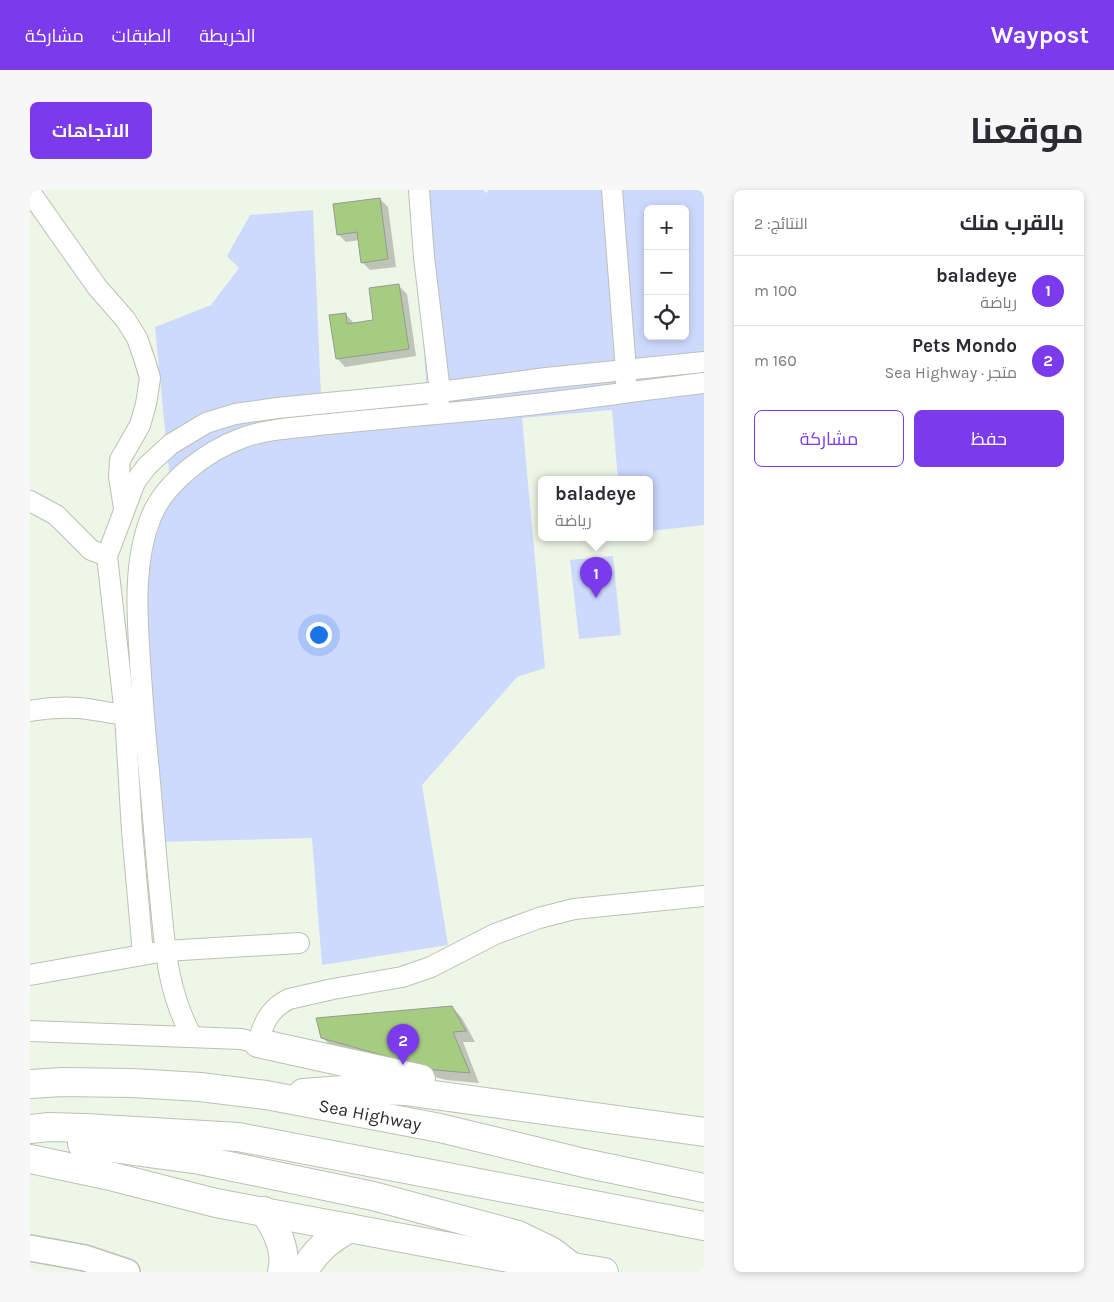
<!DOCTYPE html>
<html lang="ar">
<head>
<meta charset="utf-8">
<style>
	:root { --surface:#fff; --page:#f7f7f7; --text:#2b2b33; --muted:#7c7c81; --line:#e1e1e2; --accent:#7c3aed }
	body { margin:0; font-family:Karla,Cairo,sans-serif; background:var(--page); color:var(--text); direction:rtl }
	.controls { position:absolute; right:15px; top:15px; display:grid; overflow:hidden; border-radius:8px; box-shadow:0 2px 8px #0003 }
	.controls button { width:45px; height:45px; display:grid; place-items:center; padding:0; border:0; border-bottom:1px solid var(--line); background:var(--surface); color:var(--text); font:25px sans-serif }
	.you { position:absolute; left:288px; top:444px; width:18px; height:18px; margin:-12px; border:4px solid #fff; border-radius:50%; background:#1a73e8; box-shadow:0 0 0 8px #1a73e833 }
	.badge { display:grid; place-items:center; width:32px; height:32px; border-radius:50%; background:var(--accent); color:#fff; font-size:16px; font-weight:700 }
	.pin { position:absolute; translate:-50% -41px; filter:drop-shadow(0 1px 2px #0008) }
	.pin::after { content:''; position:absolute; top:26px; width:18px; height:15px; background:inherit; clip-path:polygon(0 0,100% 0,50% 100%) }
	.popup { position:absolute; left:508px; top:286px; width:115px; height:65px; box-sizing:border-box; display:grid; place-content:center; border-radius:8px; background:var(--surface); filter:drop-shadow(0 1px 4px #0005); font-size:16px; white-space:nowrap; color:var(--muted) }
	.popup b { font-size:19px; color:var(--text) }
	.popup::after { content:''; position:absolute; left:50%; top:100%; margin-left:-10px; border:10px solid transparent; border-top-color:var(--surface) }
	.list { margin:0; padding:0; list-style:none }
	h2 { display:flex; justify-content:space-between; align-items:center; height:65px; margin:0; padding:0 20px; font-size:21px }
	h2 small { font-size:16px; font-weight:400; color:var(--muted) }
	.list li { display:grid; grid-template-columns:32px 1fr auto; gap:15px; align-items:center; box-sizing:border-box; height:70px; padding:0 20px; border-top:1px solid var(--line) }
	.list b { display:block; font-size:19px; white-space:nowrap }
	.list p { margin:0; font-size:16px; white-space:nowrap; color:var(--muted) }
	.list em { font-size:16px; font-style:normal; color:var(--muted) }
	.actions { display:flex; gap:10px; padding:15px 20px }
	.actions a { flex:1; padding:11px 0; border:1px solid var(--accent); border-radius:8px; text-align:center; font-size:18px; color:var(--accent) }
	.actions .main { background:var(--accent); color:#fff }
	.icon { flex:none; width:28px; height:28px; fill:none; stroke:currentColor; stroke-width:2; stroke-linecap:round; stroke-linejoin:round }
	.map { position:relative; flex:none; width:674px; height:1082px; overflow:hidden; direction:ltr; border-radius:8px }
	header { display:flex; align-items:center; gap:30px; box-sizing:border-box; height:70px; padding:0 25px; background:var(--accent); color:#fff }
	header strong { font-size:24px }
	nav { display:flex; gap:28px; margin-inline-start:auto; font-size:18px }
	.intro { display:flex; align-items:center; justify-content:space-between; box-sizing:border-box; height:120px; padding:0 30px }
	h1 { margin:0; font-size:35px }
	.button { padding:12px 22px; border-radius:8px; background:var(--accent); color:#fff; font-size:18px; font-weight:700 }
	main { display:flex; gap:30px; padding:0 30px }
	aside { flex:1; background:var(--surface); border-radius:8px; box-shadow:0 2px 8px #0003 }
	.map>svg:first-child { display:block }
	.green { fill:#ced9fe; fill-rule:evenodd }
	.shadow { fill:#0003 }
	.building { fill:#a6cc81; stroke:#949c8e }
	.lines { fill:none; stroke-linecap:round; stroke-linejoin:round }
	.minor-casing { stroke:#bbc2b4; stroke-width:22 }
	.tertiary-casing { stroke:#bbc2b4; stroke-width:28 }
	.motorway-casing { stroke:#bbc2b4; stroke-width:30 }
	.minor { stroke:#fff; stroke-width:20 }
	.tertiary { stroke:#fff; stroke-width:25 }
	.motorway { stroke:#fff; stroke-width:28 }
	.labels { text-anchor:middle; stroke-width:4.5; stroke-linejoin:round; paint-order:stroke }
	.street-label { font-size:18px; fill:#2b2e29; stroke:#fff }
</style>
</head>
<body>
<header>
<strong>Waypost</strong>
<nav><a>الخريطة</a><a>الطبقات</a><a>مشاركة</a></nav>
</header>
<div class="intro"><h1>موقعنا</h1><a class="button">الاتجاهات</a></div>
<main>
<aside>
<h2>بالقرب منك<small>النتائج: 2</small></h2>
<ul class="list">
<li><span class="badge">1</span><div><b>baladeye</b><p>رياضة</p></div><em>100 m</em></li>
<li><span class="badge">2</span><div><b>Pets Mondo</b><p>متجر · Sea Highway</p></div><em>160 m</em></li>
</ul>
<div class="actions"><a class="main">حفظ</a><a>مشاركة</a></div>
</aside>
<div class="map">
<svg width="674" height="1082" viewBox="0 0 674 1082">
	<rect width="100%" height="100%" fill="#eef6e7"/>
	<!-- green -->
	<g class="green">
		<path d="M 383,0 L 453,0 L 456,3 L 459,0 L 674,0 L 674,335 L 620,341 L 620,289 L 588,289 L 582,220 L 492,228 L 515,478 L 487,487 L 392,595 L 418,755 L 292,775 L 282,648 L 125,652 L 113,522 L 98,444 L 100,364 L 139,281 L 125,137 L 181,115 L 209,78 L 197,66 L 220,25 L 283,20 L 292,229 L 397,205 ZM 618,19 L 655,19 L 655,146 L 618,146 Z"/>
		<polygon points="583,366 591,445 549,449 540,370"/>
	</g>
	<!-- shadow -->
	<g class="shadow">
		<polygon points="350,9 358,17 366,77 340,80 332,72 329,50 316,52 308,44"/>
		<polygon points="369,96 377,104 386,166 315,177 307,168 315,124 323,132 324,135 345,132"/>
		<polygon points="422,817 432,828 445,852 433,852 449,893 416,890 303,858 292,847"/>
	</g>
	<!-- building -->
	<g class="building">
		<polygon points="350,8 358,69 331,73 327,42 307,45 303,14"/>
		<polygon points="369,94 379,159 306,169 299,125 316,123 317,134 343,130 339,98"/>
		<polygon points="422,816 436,841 423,842 440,883 405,880 291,848 286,828"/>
	</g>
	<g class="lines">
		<defs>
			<g id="minor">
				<polyline points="389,0 394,67 410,202 408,216"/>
				<polyline points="582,0 596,180 596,192"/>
				<polyline points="0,2 67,97 95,129 107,148 114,168 120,188 116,214 110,235 90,270 89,287 94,318"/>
				<polyline points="0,311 26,325 61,360 77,366"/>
				<path d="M 0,521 C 16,518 32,517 48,518 C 68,519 87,527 107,523"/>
				<polyline points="113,764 102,641 95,525 77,366 105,292 117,276 141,254 176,233 205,224 247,218 410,202 516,188 674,172"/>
				<polyline points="0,785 135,761 269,753"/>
				<path d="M 0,841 L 211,849 L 228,853 C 233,833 240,818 259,809 L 303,799 L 372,787 L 401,777 L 465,744 L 509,728 L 544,719 L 674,706"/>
				<path d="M 162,847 C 137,800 135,758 130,706 C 125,658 122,609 117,561 C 114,531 112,501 110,471 C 107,424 103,372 121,327 C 135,292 177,261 212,248 C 236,239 264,238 289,235 C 340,230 390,225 440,221 C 518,214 596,202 674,193"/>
			</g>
			<polyline id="tertiary" points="0,1058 55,1068 97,1082"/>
			<g id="motorway">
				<polyline points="228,853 391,889"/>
				<polyline points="0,894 32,892 102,893 170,897 236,905 410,938 554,973 674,998"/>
				<polyline points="273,903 328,899 375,901 674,942"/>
				<polyline points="0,939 19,937 55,938 208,947 674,1036"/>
				<polyline points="52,954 170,970 343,1006 488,1045 521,1061 538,1074"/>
				<polyline points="0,969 76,985 186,1013 516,1075 542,1077 574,1082"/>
				<path d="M 234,1021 C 246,1039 258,1060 252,1082"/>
				<path d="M 274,1082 C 284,1061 300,1049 320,1038"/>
			</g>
		</defs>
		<!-- minor casing -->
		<use href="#minor" class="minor-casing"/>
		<!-- tertiary casing -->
		<use href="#tertiary" class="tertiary-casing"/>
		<!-- motorway casing -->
		<use href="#motorway" class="motorway-casing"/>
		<!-- minor -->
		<use href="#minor" class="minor"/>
		<!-- tertiary -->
		<use href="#tertiary" class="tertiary"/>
		<!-- motorway -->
		<use href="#motorway" class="motorway"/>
	</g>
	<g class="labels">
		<!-- street labels -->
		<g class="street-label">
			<text transform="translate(340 925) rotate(11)" y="6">Sea Highway</text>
		</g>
	</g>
</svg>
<div class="controls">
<button>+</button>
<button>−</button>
<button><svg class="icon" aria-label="locate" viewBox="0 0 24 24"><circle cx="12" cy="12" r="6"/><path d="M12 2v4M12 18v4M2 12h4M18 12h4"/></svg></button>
</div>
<div class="you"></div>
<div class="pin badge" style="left:566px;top:408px">1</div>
<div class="popup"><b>baladeye</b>رياضة</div>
<div class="pin badge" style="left:373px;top:875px">2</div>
</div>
</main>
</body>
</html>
